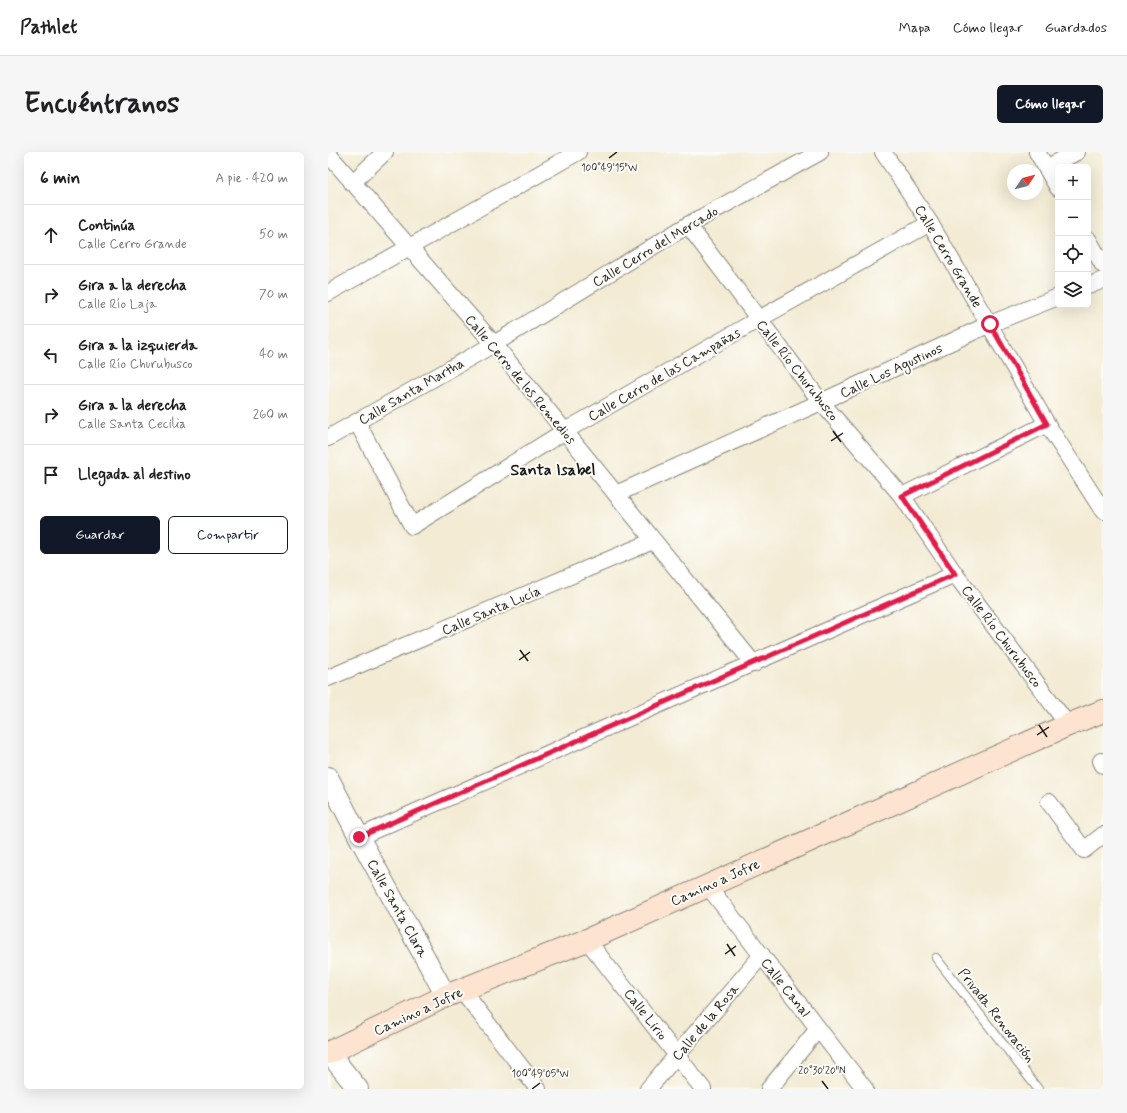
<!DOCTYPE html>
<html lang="es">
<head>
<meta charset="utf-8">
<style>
	:root { --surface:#fff; --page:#f6f6f6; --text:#202124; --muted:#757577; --line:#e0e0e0; --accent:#111827 }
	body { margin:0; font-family:Mynerve,sans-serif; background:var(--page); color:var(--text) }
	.controls { position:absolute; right:12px; top:12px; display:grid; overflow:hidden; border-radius:6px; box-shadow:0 4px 16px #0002 }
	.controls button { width:36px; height:36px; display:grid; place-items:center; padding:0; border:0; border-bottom:1px solid var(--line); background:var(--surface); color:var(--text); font:20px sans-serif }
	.compass { position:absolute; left:679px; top:12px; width:36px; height:36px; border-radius:50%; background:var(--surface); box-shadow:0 4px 16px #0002; rotate:55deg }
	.stop { position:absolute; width:12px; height:12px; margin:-9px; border:3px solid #e11d48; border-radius:50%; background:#fff }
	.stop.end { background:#e11d48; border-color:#fff; box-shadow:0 1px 4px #0008 }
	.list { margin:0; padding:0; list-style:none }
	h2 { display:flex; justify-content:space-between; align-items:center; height:52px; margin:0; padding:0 16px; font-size:17px }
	h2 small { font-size:13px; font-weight:400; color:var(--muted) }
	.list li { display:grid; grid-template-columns:26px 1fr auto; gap:12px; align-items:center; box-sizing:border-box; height:60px; padding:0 16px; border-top:1px solid var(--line) }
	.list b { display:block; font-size:15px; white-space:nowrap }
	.list p { margin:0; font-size:13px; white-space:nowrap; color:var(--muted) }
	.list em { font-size:13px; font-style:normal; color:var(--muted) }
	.actions { display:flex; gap:8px; padding:12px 16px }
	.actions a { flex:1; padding:9px 0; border:1px solid var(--accent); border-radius:6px; text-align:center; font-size:14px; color:var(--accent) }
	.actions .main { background:var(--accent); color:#fff }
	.icon { flex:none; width:22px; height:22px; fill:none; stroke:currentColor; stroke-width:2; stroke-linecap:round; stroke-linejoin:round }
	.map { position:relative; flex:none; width:775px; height:937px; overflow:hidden; border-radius:6px }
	header { display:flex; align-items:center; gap:24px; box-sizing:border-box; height:56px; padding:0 20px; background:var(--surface); border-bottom:1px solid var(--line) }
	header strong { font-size:19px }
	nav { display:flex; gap:22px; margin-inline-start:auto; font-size:14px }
	.intro { display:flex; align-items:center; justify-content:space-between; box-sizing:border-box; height:96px; padding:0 24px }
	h1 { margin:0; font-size:28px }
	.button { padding:10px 18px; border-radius:6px; background:var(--accent); color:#fff; font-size:14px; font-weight:700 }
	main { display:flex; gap:24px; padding:0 24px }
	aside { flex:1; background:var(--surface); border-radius:6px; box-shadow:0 4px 16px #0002 }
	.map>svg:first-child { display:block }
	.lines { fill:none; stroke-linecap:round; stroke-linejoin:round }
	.service-casing { stroke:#888478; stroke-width:10 }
	.minor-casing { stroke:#888478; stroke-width:18 }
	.tertiary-casing { stroke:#888478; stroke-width:22 }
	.secondary-casing { stroke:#888478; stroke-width:24 }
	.service { stroke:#fff; stroke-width:8 }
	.minor { stroke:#fff; stroke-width:16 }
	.tertiary { stroke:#fff; stroke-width:20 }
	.secondary { stroke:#fde4d1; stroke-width:22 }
	.route { stroke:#e11d48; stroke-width:5 }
	.ticks { fill:none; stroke:#1c1c1c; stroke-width:1.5 }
	.labels { text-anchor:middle; stroke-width:4; stroke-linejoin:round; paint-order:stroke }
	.street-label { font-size:14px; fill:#1c1c1c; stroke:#fdfcf7 }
	.quarter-label { font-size:16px; font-weight:bold; fill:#1c1c1c; stroke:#fdfcf7 }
	.ticks-label { font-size:10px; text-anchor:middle; fill:#1c1c1c; stroke:#fdfcf7; stroke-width:4; stroke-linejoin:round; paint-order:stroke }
</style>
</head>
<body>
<header>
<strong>Pathlet</strong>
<nav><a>Mapa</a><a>Cómo llegar</a><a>Guardados</a></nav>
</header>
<div class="intro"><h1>Encuéntranos</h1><a class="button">Cómo llegar</a></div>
<main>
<aside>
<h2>6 min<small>A pie · 420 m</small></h2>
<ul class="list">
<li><svg class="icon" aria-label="ahead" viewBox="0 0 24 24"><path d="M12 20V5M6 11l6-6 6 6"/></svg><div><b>Continúa</b><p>Calle Cerro Grande</p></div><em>50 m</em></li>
<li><svg class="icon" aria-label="right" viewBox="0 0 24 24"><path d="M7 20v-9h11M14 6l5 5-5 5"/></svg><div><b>Gira a la derecha</b><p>Calle Río Laja</p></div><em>70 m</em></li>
<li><svg class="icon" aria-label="left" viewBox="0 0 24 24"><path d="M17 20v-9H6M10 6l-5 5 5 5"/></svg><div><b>Gira a la izquierda</b><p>Calle Río Churubusco</p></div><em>40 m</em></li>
<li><svg class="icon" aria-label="right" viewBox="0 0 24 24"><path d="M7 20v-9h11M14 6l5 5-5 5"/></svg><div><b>Gira a la derecha</b><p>Calle Santa Cecilia</p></div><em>260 m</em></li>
<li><svg class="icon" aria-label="arrive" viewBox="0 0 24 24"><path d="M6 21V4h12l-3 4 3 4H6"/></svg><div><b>Llegada al destino</b></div></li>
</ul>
<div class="actions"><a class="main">Guardar</a><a>Compartir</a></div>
</aside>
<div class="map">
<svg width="775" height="937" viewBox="0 0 775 937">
	<rect width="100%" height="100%" fill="#fdfcf7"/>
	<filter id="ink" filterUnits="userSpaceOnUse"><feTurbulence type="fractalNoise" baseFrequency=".025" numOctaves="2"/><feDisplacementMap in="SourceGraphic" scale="8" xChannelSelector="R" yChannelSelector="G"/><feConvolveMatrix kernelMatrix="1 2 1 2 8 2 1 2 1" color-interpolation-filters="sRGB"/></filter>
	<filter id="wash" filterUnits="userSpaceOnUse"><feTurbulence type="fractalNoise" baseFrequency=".012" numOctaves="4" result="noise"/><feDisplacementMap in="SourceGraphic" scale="16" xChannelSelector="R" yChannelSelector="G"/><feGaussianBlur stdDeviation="0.9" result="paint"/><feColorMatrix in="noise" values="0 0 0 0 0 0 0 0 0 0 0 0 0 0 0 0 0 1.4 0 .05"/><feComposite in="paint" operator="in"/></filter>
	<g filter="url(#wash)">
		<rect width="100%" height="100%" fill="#f3ebd4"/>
	</g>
	<g filter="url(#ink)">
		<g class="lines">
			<defs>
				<polyline id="service" points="608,806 710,937"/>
				<g id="minor">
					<polyline points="555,0 602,71 719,272 775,359"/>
					<polyline points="709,0 730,36"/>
					<polyline points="0,2 166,192 426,512"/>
					<polyline points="718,16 749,0"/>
					<polyline points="24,31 57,0"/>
					<polyline points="360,73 493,250 574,344 627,422 740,573"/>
					<polyline points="760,87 775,113"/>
					<polyline points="760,134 775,128"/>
					<polyline points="0,141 250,0"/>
					<polyline points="29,270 84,374 237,279 431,167 602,71"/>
					<polyline points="0,286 166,192 360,73 492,0"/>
					<polyline points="288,342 493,250 662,172 730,145"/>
					<polyline points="574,344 719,272"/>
					<polyline points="0,526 325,389"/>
					<polyline points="773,609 775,613"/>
					<polyline points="721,650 756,698 775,683"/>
					<polyline points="31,685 627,422"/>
					<polyline points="380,734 537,937"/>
					<polyline points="259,788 375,937"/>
					<polyline points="134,838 210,937"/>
					<polyline points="320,937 434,803"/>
					<polyline points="441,937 490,877"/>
				</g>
				<g id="tertiary">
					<polyline points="0,625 31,685 118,844"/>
					<polyline points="1,901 30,937"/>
				</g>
				<polyline id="secondary" points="0,901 118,844 259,788 740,573 775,559"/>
			</defs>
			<!-- service casing -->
			<use href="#service" class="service-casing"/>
			<!-- minor casing -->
			<use href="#minor" class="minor-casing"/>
			<!-- tertiary casing -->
			<use href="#tertiary" class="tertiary-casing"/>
			<!-- secondary casing -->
			<use href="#secondary" class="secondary-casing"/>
			<!-- service -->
			<use href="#service" class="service"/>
			<!-- minor -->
			<use href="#minor" class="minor"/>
			<!-- tertiary -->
			<use href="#tertiary" class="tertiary"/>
			<!-- secondary -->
			<use href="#secondary" class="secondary"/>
		</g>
	</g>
	<g class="lines" filter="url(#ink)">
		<!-- route -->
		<polyline class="route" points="31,685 627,422 574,344 719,272 662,172"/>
	</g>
	<!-- ticks -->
	<path class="ticks" d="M 281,6 L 289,0M 505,279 L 513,290M 503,289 L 515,281M 192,498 L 200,509M 191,508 L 202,500M 711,573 L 719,585M 709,583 L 721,575M 399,792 L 407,804M 397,802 L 408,794M 494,929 L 500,937M 204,937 L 212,931"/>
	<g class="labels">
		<!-- street labels -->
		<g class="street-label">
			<text transform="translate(327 94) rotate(-31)" y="5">Calle Cerro del Mercado</text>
			<text transform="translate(621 104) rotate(59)" y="5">Calle Cerro Grande</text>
			<text transform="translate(470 218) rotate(52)" y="5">Calle Río Churubusco</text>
			<text transform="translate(563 218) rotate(-25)" y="5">Calle Los Agustinos</text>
			<text transform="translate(336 222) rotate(-30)" y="5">Calle Cerro de las Campañas</text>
			<text transform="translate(193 227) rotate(50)" y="5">Calle Cerro de los Remedios</text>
			<text transform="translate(83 239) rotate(-30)" y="5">Calle Santa Martha</text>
			<text transform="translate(163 458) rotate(-23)" y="5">Calle Santa Lucía</text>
			<text transform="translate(674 484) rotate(53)" y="5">Calle Río Churubusco</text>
			<text transform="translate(387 730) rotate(-24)" y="5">Camino a Jofre</text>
			<text transform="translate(70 756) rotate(61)" y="5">Calle Santa Clara</text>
			<text transform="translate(458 835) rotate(52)" y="5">Calle Canal</text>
			<text transform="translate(90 859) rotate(-25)" y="5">Camino a Jofre</text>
			<text transform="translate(318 862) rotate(52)" y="5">Calle Lirio</text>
			<text transform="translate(669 863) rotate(52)" y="5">Privada Renovación</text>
			<text transform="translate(377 870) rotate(-50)" y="5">Calle de la Rosa</text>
		</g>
		<!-- quarter labels -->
		<g class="quarter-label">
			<text x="225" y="323">Santa Isabel</text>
		</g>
	</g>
	<g class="ticks-label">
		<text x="281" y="19">100°49'15"W</text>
		<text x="494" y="922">20°30'20"N</text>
		<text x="212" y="925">100°49'05"W</text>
	</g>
</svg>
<div class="controls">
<button>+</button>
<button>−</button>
<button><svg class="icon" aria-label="locate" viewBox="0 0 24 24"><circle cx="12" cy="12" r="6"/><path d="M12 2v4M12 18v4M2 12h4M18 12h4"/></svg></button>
<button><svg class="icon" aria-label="layers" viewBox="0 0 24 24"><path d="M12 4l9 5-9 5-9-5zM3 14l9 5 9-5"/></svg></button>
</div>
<svg class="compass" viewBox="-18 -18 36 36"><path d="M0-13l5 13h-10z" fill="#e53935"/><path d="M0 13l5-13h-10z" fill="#757577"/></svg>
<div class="stop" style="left:662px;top:172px"></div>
<div class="stop end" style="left:31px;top:685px"></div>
</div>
</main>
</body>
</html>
